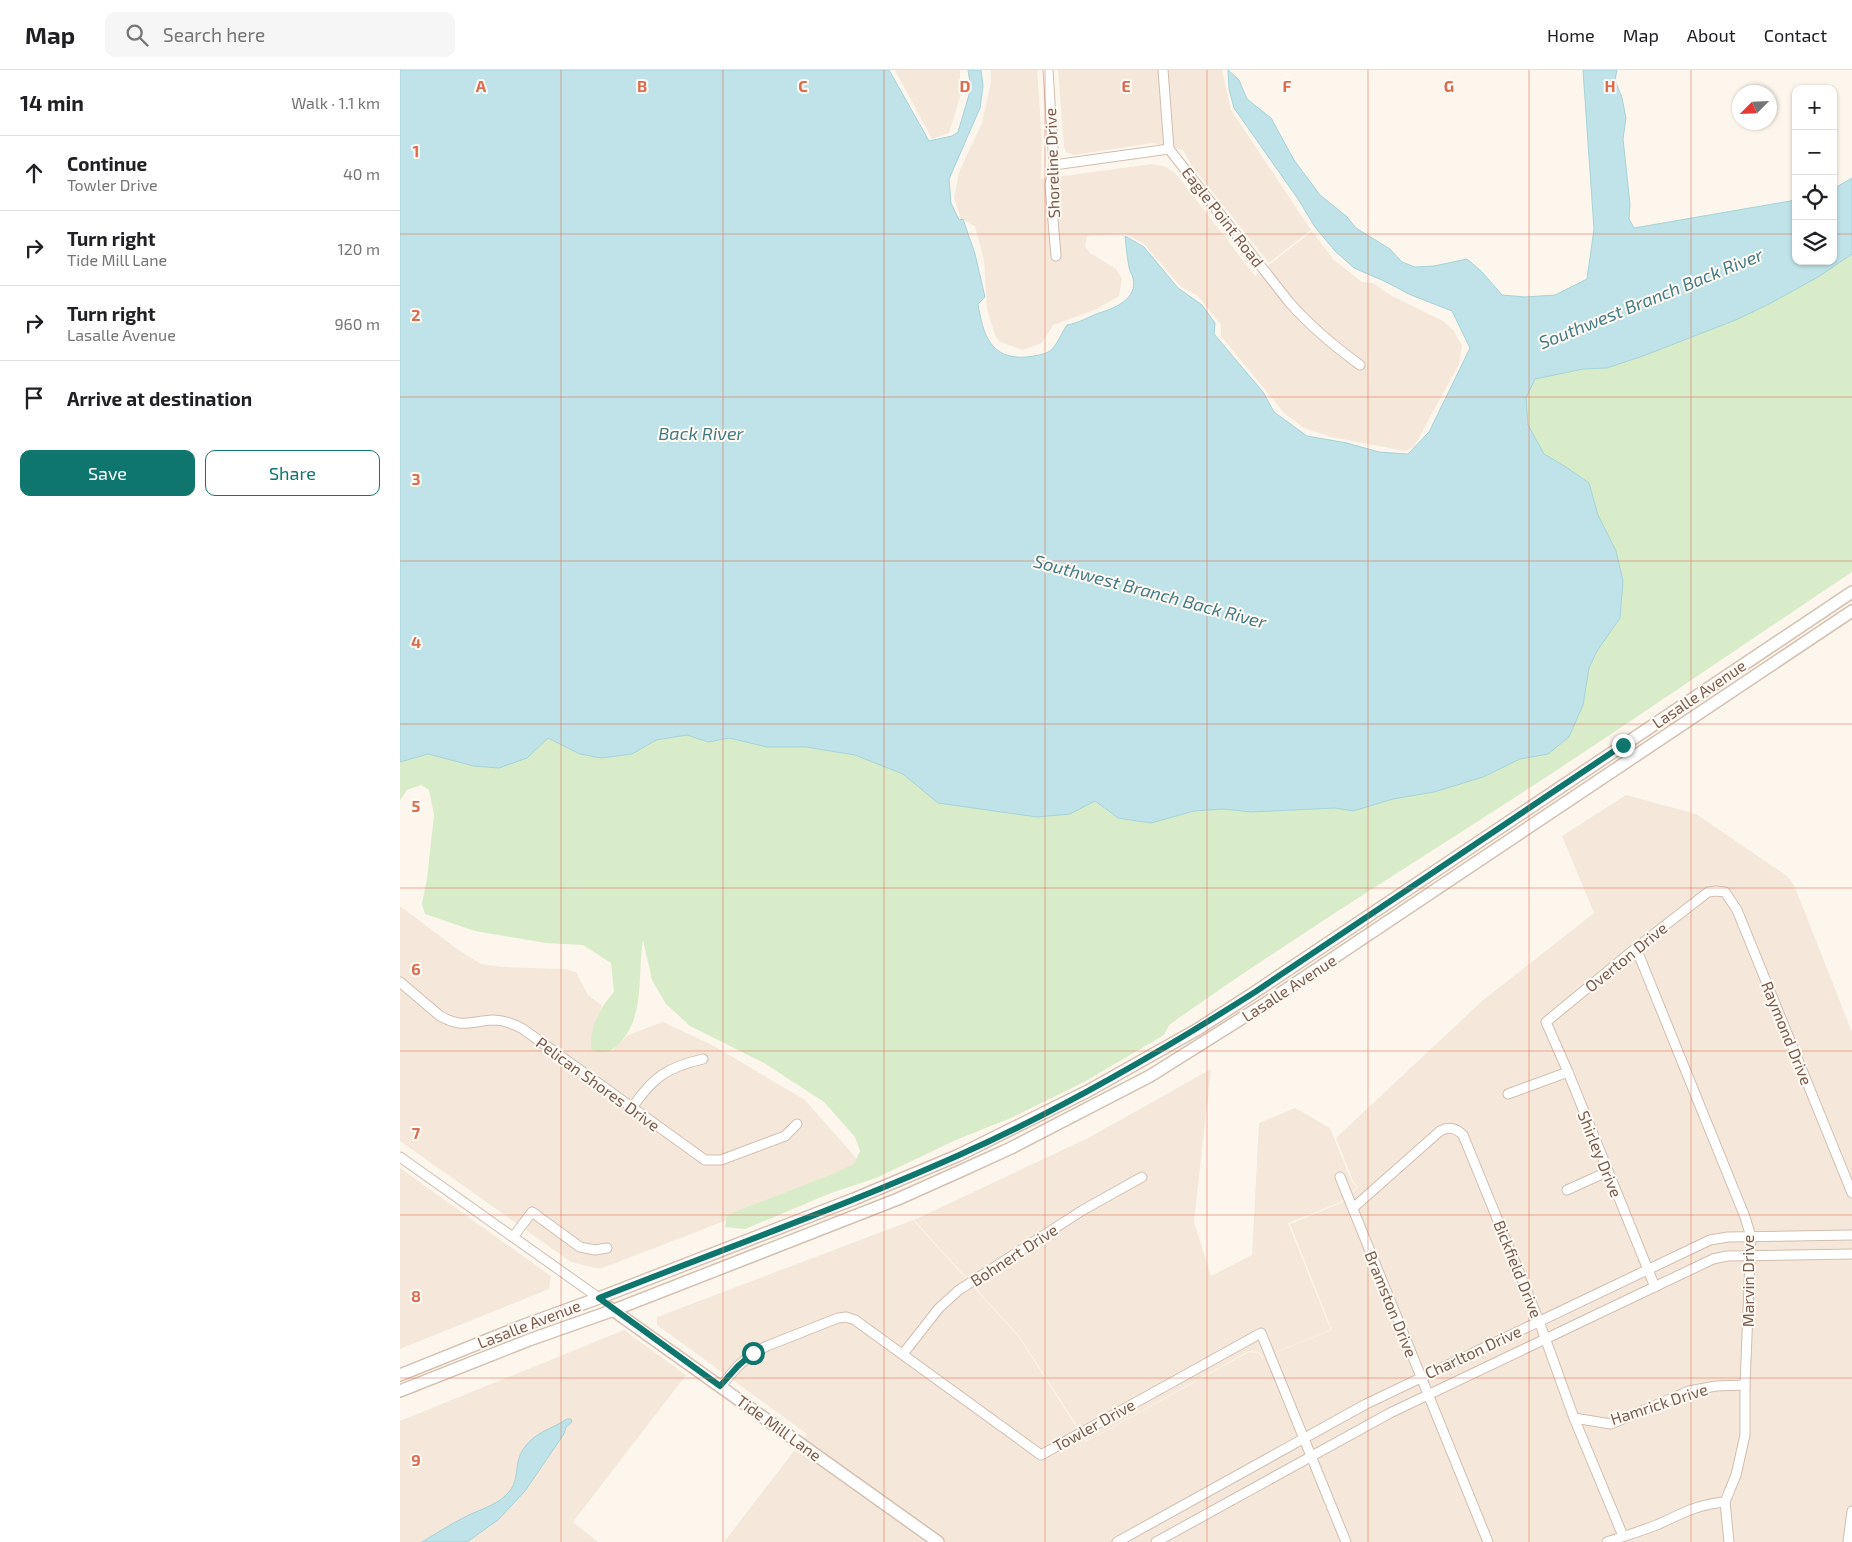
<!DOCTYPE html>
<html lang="en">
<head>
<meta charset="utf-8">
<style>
	:root { --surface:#fff; --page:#f6f6f6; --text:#202124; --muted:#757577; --line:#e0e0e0; --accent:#0f766e }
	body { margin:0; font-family:"Exo 2",sans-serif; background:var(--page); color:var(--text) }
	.controls { position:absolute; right:15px; top:15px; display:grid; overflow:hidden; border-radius:10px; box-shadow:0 1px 4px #0004 }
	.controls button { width:45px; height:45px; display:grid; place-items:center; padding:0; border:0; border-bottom:1px solid var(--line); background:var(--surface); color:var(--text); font:25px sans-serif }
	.compass { position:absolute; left:1332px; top:15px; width:45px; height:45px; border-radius:50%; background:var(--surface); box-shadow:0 1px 4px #0004; rotate:246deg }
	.stop { position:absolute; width:15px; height:15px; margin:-11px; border:4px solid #0f766e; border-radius:50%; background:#fff }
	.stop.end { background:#0f766e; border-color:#fff; box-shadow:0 1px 5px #0008 }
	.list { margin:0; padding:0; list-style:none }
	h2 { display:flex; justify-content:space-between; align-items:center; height:65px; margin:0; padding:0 20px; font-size:21px }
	h2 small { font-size:16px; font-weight:400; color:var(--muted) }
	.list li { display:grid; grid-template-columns:32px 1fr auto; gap:15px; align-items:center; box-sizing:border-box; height:75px; padding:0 20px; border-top:1px solid var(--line) }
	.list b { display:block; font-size:19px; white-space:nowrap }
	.list p { margin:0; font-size:16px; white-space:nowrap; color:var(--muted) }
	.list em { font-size:16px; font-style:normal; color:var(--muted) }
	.actions { display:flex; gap:10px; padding:15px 20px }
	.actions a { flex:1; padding:11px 0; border:1px solid var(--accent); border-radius:10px; text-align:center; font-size:18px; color:var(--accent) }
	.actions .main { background:var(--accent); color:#fff }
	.icon { flex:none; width:28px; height:28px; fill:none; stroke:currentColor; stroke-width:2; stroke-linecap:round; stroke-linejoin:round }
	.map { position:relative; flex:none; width:1452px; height:1472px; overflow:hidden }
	header { display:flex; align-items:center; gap:30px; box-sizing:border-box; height:70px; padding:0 25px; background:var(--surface); border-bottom:1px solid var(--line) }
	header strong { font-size:24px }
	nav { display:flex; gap:28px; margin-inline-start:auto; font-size:18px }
	.search { width:350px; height:45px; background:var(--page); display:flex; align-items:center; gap:12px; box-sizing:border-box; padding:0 18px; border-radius:10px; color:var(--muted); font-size:19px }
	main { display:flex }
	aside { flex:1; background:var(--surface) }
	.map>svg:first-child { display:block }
	.residential { fill:#f5e8da }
	.green { fill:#d8ecc9 }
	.water { fill:#bfe3e8; stroke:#a5d3da }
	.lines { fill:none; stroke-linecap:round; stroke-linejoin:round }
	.street-casing { stroke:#d1beb0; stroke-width:11 }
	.secondary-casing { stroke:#d6c0b0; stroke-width:14 }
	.street { stroke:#fff; stroke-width:9 }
	.secondary { stroke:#fff; stroke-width:11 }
	.route { stroke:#0f766e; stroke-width:6 }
	.grid { fill:none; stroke:#dc6d51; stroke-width:1; stroke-opacity:0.55 }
	.labels { text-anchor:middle; stroke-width:4; stroke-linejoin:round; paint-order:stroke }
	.street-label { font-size:16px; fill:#7a5c4d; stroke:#fffaf3 }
	.water-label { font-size:18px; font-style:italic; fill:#437c86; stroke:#fffaf3 }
	.grid-label { font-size:16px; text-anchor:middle; font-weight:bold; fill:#dc6d51; stroke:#fffaf3; stroke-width:4; stroke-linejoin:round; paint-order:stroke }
</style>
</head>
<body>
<header>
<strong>Map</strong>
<div class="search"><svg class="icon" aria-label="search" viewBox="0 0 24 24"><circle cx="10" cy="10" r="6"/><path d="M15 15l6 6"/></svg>Search here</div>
<nav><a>Home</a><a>Map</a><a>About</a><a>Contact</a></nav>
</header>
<main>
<aside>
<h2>14 min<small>Walk · 1.1 km</small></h2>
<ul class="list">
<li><svg class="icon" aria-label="ahead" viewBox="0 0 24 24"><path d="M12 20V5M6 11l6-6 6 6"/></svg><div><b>Continue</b><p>Towler Drive</p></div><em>40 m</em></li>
<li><svg class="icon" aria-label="right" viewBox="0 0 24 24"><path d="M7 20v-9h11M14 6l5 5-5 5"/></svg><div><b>Turn right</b><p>Tide Mill Lane</p></div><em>120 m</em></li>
<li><svg class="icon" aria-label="right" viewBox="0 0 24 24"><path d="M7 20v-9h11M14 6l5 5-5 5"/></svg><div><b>Turn right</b><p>Lasalle Avenue</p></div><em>960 m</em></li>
<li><svg class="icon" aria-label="arrive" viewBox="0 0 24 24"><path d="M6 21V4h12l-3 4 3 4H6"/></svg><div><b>Arrive at destination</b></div></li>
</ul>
<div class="actions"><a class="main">Save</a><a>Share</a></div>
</aside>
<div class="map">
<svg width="1452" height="1472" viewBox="0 0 1452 1472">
	<rect width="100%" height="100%" fill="#fdf6ec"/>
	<!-- residential -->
	<g class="residential">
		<polygon points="495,0 560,0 560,27 549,63 532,69"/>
		<polygon points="591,0 637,0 642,72 641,109 752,94 766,97 775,103 784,114 855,206 912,161 933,189 962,212 973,213 992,226 1043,251 1054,261 1062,276 1059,294 1014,377 1005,381 931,367 904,358 884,343 821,266 821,255 798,226 780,216 744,174 726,164 687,166 685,176 690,183 716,199 722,209 719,226 697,239 653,255 642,273 623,280 600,272 595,265 587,239 584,190 575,156 561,149 554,128 559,102 582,53 591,12"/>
		<polygon points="658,0 822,0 831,40 911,160 869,193 791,95 783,80 752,73 674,85 666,82 664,77"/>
		<polygon points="1226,725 1296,744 1387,806 1394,815 1452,962 1452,1472 324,1472 407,1364 257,1255 257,1247 513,1150 619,1267 686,1372 849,1282 859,1283 862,1288 932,1260 890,1154 941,1133 958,1117 953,1111 936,1068 1082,931 1194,843 1162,766"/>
		<polygon points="0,836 57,879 81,894 103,897 165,899 176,902 188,925 202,936 198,945 212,981 228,965 263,952 314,976 405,1030 464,1097 200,1199 171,1192 0,1071"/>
		<polygon points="811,999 794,1152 811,1206 852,1185 859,1053 895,1038 930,1058 952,1112 957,1117 941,1132 888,1153 931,1260 863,1287 859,1282 849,1281 687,1371 619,1266 514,1150 690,1067"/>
		<polygon points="0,1098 151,1206 149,1219 0,1279"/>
		<polygon points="224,1260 286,1305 173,1452 198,1472 0,1472 0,1351"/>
	</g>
	<!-- green -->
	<path class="green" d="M 1452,184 L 1452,502 C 1353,568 1254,636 1154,702 C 1026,786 894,866 769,955 L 764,965 L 684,1012 L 611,1048 L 558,1069 L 476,1108 L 431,1123 L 345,1159 L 325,1157 L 327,1145 L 435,1103 L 454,1094 L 460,1081 L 455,1067 L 424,1032 L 364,993 L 290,956 L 266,934 L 252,910 L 243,870 C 237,905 246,946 219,974 C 210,983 202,985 191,979 C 190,956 199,939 214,922 L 211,893 L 183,875 L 146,873 L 75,861 L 25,844 L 22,834 L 27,809 L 34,745 L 29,720 L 21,715 L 7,720 L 0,730 L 0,692 L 28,684 L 74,696 L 127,688 L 148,668 L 180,684 L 232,684 L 256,670 L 287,665 L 308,672 L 329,668 L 367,677 L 406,677 L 455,685 L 503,704 L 538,733 L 670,744 L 694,731 L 718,748 L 751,753 L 794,741 L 823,739 L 852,742 L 935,738 L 953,741 L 993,729 L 1034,722 L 1083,707 L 1120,689 L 1148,684 L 1169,667 L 1183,635 L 1189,598 L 1197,581 L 1220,548 L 1216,481 L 1198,445 L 1189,413 L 1166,397 L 1144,384 L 1128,355 L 1126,328 L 1135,309 L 1183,299 L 1207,298 L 1243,286 L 1338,249 L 1369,234 L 1418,207 Z"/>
	<!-- water -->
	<g class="water">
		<path d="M 0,0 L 489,0 L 529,71 L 552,66 L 558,62 L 571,18 L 568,0 L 581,0 L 583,16 L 580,38 L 549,109 L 551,133 L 559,150 L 563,149 L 575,184 L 585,227 L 578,234 C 583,264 590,290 627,287 C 634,286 644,285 650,281 C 656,277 662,262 667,255 C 679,253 688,247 699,243 C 715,238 738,229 733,208 C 732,204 729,200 729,197 C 727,187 726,176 725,166 L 744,177 L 778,218 L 802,235 L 815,253 L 814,264 L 863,322 L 874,342 L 907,366 L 947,373 L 979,382 L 1008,384 L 1029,362 L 1070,278 L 1052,241 L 1011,225 L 984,211 L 954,198 L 935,181 L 915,157 L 898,129 L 834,38 L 829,19 L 828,0 L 839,10 L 847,29 L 871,48 L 894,90 L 920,125 L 946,146 L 956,158 L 990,179 L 1002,192 L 1015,197 L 1034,196 L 1067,189 L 1081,201 L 1102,225 L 1125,227 L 1155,225 L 1187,209 L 1194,159 L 1183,0 L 1217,0 L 1215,10 L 1222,28 L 1226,48 L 1223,69 L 1230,134 L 1229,149 L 1234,158 L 1396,130 L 1396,191 L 1433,191 L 1433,119 L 1452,108 L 1452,184 L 1418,207 L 1369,234 L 1338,249 L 1243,286 L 1207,298 L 1183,299 L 1135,309 L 1126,328 L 1128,355 L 1144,384 L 1166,397 L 1189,413 L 1198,445 L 1216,481 L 1223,511 L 1220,548 L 1197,581 L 1189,598 L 1183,635 L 1169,667 L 1148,684 L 1120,689 L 1083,707 L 1034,722 L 993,729 L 953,741 L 935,738 L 852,742 L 823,739 L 794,741 L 751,753 L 718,748 L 695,731 L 670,744 L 637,747 L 538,733 L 503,704 L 455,685 L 406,677 L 367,677 L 329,668 L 308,672 L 287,665 L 256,670 L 232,684 L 201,688 L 180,684 L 148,668 L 127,688 L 99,698 L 74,696 L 28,684 L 0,692 Z"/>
		<path d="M 167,1349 L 171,1349 L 172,1352 L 166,1357 L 164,1364 L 125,1421 L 98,1450 L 67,1472 L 22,1472 C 35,1464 48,1456 61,1449 C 75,1441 93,1437 105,1426 C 122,1411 112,1395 124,1378 C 135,1362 154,1358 167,1349 Z"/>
	</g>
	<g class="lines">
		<defs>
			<g id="street">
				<polyline points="648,0 654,95 650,115 656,186"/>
				<polyline points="763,0 769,79"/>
				<path d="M 769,79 L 889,232 C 910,256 934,276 960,295"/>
				<polyline points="654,95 769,79"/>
				<polyline points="1236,878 1345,1147 1351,1167 1345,1315 1345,1365 1336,1405 1325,1432 1329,1472"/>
				<path d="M 0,912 L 40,946 C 64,959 70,951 93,950 C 104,950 114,954 123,959 L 305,1090 L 321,1090 L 385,1066 L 397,1054"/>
				<polyline points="1108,1024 1168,1002"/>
				<path d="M 232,1038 C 252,1008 267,997 303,989"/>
				<polyline points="0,1087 199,1228"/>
				<polyline points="940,1107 1088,1472"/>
				<polyline points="1167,1120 1207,1102"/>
				<path d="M 953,1138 L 1040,1061 C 1049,1056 1056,1058 1063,1065 L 1139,1251 L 1174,1348 L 1223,1466"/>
				<polyline points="113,1167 132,1142 180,1177 195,1180 207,1178"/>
				<polyline points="1255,1217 1168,1002 1146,952 1236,878 1308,822 1316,821 1325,822 1337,840 1452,1123"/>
				<polyline points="503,1284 539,1238 559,1220 683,1140 742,1107"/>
				<polyline points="320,1317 338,1296 353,1283 367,1276 438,1248 446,1247 455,1250 641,1385 861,1263 946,1472"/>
				<polyline points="1174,1348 1211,1354 1289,1321 1316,1316 1345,1315"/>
				<polyline points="717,1472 966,1334 1310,1170 1328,1167 1452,1165"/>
				<polyline points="756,1472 990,1343 1313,1189 1327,1186 1452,1184"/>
				<path d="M 1207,1472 C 1224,1466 1242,1461 1259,1454 C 1285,1442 1296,1435 1325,1432"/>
				<polyline points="1448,1472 1452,1441"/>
			</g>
			<g id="secondary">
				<polyline points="210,1238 538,1472"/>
				<polyline points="0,1305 122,1256 199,1228 454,1129 559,1085 688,1021 798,959 855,922 1452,522"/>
				<polyline points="0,1321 129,1270 214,1240 498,1129 565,1099 611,1078 750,1006 863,935 1452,541"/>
			</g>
		</defs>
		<!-- street casing -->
		<use href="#street" class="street-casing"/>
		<!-- secondary casing -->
		<use href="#secondary" class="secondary-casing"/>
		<!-- street -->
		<use href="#street" class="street"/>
		<!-- secondary -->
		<use href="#secondary" class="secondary"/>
	</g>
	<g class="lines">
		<!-- route -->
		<path class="route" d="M 353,1283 L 338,1296 L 320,1316 L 199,1228 C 318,1181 440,1138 557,1086 C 661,1040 759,983 855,922 L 1223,675"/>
	</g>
	<!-- grid -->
	<path class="grid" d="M 161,0 L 161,1472M 323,0 L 323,1472M 484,0 L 484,1472M 645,0 L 645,1472M 807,0 L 807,1472M 968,0 L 968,1472M 1129,0 L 1129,1472M 1291,0 L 1291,1472M 0,164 L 1396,164M 1433,164 L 1452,164M 0,327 L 1452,327M 0,491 L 1452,491M 0,654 L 1452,654M 0,818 L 1452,818M 0,981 L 1452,981M 0,1145 L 1452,1145M 0,1308 L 1452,1308"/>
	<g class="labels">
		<!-- street labels -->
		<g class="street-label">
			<text transform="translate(652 93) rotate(-92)" y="6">Shoreline Drive</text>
			<text transform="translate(823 147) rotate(52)" y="6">Eagle Point Road</text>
			<text transform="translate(1299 624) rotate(-34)" y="6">Lasalle Avenue</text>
			<text transform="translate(1226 887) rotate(-39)" y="6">Overton Drive</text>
			<text transform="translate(889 918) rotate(-33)" y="6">Lasalle Avenue</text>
			<text transform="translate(1387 963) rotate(68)" y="6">Raymond Drive</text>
			<text transform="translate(198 1014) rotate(36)" y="6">Pelican Shores Drive</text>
			<text transform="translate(1200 1084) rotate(68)" y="6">Shirley Drive</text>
			<text transform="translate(614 1185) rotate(-33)" y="6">Bohnert Drive</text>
			<text transform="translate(1118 1199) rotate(68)" y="6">Bickfield Drive</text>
			<text transform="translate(1348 1211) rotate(-90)" y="6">Marvin Drive</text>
			<text transform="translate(991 1234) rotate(68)" y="6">Bramston Drive</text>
			<text transform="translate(129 1254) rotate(-21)" y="6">Lasalle Avenue</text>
			<text transform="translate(1073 1282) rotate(-25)" y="6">Charlton Drive</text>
			<text transform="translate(1259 1334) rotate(-18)" y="6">Hamrick Drive</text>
			<text transform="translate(694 1355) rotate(-29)" y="6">Towler Drive</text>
			<text transform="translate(379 1358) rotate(36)" y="6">Tide Mill Lane</text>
		</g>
		<!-- water labels -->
		<g class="water-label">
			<text transform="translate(1251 229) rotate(-22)" y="6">Southwest Branch Back River</text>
			<text x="301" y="370">Back River</text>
			<text transform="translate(750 522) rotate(15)" y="6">Southwest Branch Back River</text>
		</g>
	</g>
	<g class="grid-label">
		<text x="81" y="22">A</text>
		<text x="242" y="22">B</text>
		<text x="403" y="22">C</text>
		<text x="565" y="22">D</text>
		<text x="726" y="22">E</text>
		<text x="887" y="22">F</text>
		<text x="1049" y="22">G</text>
		<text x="1210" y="22">H</text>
		<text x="16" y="87">1</text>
		<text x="16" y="251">2</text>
		<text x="16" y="415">3</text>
		<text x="16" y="578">4</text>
		<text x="16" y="742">5</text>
		<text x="16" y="905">6</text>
		<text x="16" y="1069">7</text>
		<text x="16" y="1232">8</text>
		<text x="16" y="1396">9</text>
	</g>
</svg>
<div class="controls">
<button>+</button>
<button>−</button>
<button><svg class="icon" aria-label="locate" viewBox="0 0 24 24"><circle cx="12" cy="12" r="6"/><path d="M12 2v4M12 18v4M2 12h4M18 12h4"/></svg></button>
<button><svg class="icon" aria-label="layers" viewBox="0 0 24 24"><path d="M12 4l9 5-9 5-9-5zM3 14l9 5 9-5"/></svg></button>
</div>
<svg class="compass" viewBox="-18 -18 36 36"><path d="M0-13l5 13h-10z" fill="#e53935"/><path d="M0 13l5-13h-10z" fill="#757577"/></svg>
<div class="stop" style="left:353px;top:1283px"></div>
<div class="stop end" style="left:1223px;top:675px"></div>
</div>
</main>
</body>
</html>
